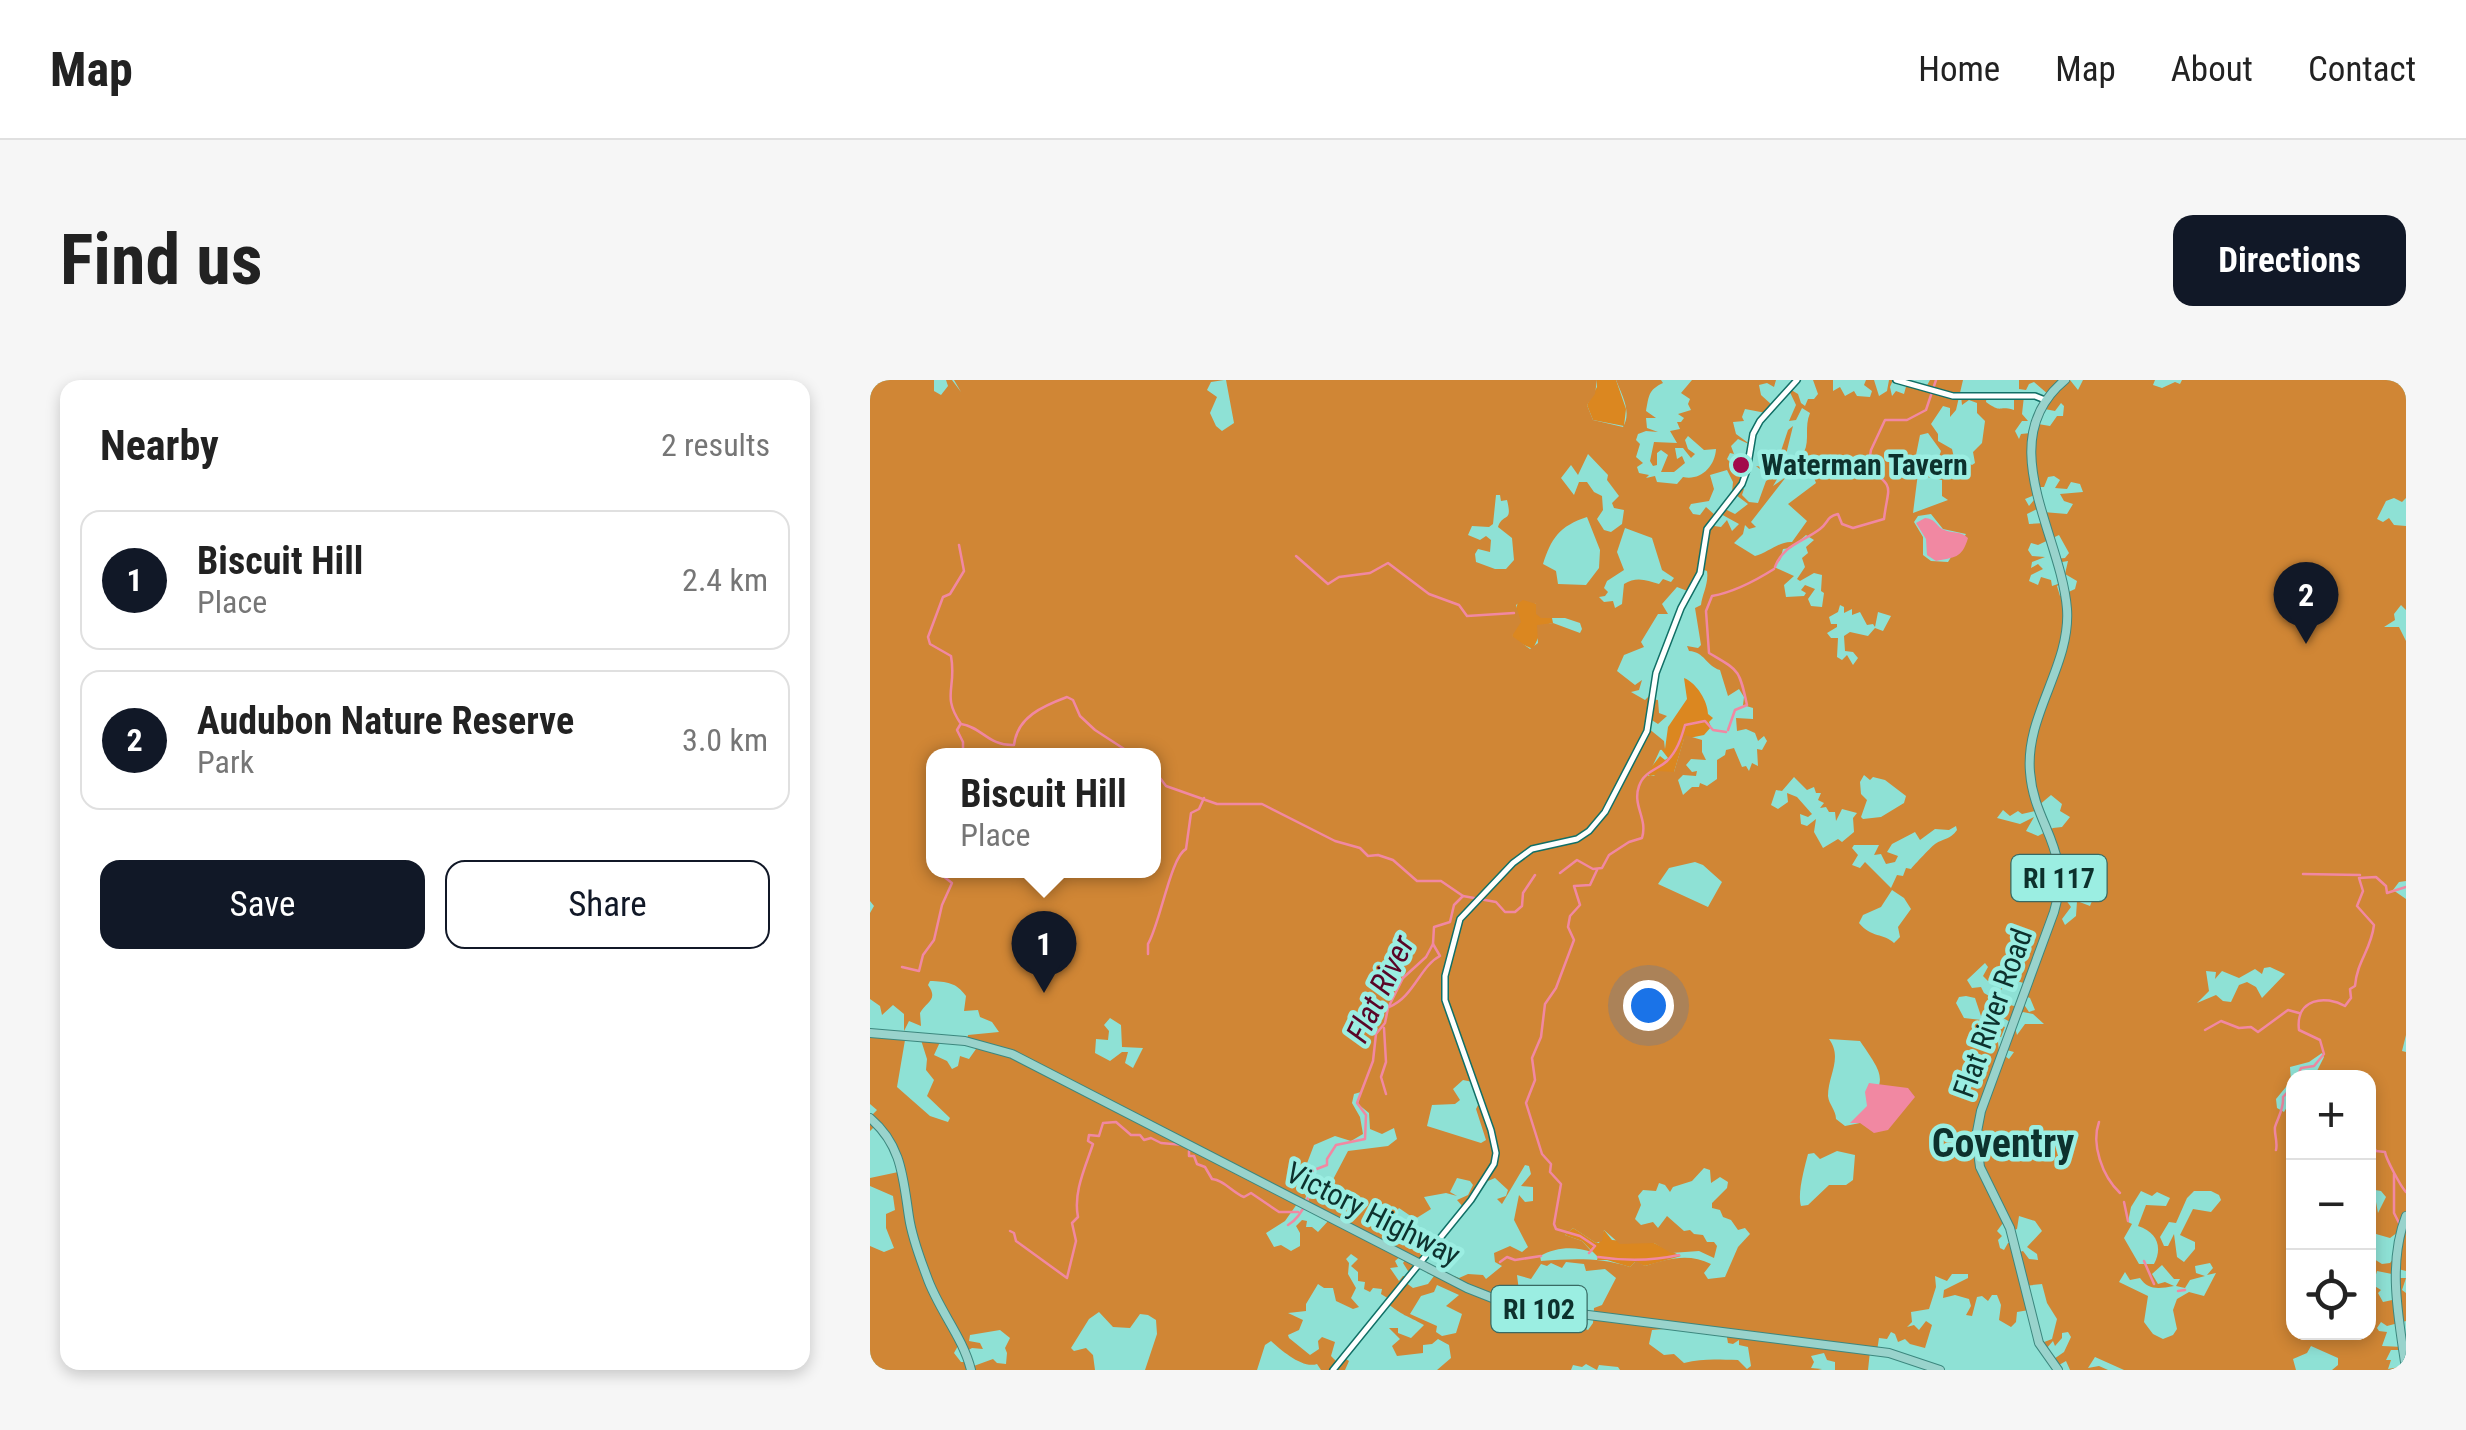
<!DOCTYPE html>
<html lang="en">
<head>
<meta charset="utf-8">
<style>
	:root { --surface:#fff; --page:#f6f6f6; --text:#222; --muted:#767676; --line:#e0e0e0; --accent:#111827 }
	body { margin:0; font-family:"Roboto Condensed",sans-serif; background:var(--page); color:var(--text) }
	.controls { position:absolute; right:30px; bottom:30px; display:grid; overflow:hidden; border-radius:20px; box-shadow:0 5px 15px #0003 }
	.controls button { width:90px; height:90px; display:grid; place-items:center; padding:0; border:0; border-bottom:2px solid var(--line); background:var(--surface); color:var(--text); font:50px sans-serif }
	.you { position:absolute; left:778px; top:625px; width:35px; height:35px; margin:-25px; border:8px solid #fff; border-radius:50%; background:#1a73e8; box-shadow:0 0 0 15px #1a73e833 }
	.badge { display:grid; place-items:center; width:65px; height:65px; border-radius:50%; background:var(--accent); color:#fff; font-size:32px; font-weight:700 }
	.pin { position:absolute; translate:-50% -82px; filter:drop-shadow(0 2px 5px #0008) }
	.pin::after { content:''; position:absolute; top:52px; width:35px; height:30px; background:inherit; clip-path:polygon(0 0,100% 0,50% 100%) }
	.popup { position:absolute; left:56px; top:368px; width:235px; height:130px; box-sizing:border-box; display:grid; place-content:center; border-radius:20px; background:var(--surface); filter:drop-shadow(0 2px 8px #0005); font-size:32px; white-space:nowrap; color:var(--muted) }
	.popup b { font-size:38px; color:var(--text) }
	.popup::after { content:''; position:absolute; left:50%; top:100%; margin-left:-20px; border:20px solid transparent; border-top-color:var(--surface) }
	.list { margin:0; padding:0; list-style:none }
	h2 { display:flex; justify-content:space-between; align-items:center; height:130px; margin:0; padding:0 40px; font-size:42px }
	h2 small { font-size:32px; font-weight:400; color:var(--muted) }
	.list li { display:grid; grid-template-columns:65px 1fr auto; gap:30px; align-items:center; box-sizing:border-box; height:140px; margin:0 20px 20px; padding:0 20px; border:2px solid var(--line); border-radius:20px }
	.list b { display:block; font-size:38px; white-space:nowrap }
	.list p { margin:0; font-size:32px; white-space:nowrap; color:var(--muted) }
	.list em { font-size:32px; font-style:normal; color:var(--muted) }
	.actions { display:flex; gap:20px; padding:30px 40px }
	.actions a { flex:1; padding:22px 0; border:2px solid var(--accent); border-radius:20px; text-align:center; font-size:35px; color:var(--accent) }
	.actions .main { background:var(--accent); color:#fff }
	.icon { flex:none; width:55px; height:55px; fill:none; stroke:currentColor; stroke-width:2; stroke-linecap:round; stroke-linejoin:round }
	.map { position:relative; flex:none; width:1536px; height:990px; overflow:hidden; border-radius:20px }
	header { display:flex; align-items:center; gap:60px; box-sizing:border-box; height:140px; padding:0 50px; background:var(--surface); border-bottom:2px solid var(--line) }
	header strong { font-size:48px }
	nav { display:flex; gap:55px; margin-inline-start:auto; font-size:35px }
	.intro { display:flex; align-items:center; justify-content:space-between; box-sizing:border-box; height:240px; padding:0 60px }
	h1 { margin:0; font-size:70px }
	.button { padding:25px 45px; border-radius:20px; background:var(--accent); color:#fff; font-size:35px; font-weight:700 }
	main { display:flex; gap:60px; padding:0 60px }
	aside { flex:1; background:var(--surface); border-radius:20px; box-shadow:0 5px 15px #0003 }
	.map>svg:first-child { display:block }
	.green { fill:#db8720 }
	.forest { fill:#d08635; fill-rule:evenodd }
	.water { fill:#f188a2 }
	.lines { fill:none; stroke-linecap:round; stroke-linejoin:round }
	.stream { stroke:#f188a2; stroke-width:2.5 }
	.minor-casing { stroke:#116f66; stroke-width:8 }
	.major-casing { stroke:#3c877e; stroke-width:10 }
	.minor { stroke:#fff; stroke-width:5 }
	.major { stroke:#99d3cc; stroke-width:8 }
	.poi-dot { fill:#a20b4b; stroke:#9beee2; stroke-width:4 }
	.labels { text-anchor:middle; stroke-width:9; stroke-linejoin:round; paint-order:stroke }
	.shield { fill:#9beee2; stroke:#386a63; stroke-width:2.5 }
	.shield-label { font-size:28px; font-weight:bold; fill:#0d312d }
	.poi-label { font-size:30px; font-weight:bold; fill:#0d312d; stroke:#9beee2; text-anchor:start }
	.street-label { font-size:30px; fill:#0d312d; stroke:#9beee2 }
	.water-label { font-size:32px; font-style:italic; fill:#590527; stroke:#9beee2 }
	.district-label { font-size:40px; font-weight:bold; fill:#0d312d; stroke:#9beee2 }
</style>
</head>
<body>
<header>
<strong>Map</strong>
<nav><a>Home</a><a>Map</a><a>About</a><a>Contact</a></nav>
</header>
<div class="intro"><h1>Find us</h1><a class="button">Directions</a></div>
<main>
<aside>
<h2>Nearby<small>2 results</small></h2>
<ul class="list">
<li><span class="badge">1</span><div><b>Biscuit Hill</b><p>Place</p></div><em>2.4 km</em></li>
<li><span class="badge">2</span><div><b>Audubon Nature Reserve</b><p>Park</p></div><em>3.0 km</em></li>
</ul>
<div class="actions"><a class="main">Save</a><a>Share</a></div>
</aside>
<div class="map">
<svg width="1536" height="990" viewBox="0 0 1536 990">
	<rect width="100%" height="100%" fill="#8ee1d5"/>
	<!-- green -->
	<g class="green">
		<polygon points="727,0 746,0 756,29 754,46 723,40 717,25 727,7"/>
		<path d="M 652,212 L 682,238 L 683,243 L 674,245 L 663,269 L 643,260 L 642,256 C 647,238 643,231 652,212 Z"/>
		<path d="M 814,298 C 827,303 838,322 838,334 L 843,338 L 839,342 L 841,347 L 834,355 L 814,359 L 804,392 L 780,396 L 776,394 L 790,376 L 795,380 L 798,378 L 791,369 L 795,369 L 798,347 L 817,319 Z"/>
		<polygon points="703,848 726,863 729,863 734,850 742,860 784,863 811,876 775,886 765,882 760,887 737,880 727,880 728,877 712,861 695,855"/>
	</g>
	<!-- forest -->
	<path class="forest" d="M 0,0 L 64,0 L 64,11 L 71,15 L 78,6 L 76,0 L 82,0 L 91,12 L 84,0 L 354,0 L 341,2 L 337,10 L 347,17 L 340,33 L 346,46 L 352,51 L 364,43 L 356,0 L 727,0 L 725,14 L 717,25 L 723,40 L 753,47 C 762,32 752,15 746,0 L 791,0 L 793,3 C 778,10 779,16 776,31 L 786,38 L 776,38 L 777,48 L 788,52 L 776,51 L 768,54 L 766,60 L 770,64 L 766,77 L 773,83 L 767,87 L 769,93 L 779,95 L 776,98 L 785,96 L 787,102 L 807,104 L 813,97 C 830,101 845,87 846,69 L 834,70 L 818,56 L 815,60 L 818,69 L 825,74 L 821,78 L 813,68 L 805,68 L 807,79 L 812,76 L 815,83 L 804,92 L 791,92 L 798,75 L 791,70 L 787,73 L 787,85 L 783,86 L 780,81 L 784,62 L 807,63 L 800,51 L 810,49 L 807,42 L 811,42 L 814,38 L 808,34 L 821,30 L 818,24 L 820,19 L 811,13 L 822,0 L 906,0 L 904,7 L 897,3 L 889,5 L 891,15 L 902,25 L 896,33 L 875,29 L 872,37 L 874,41 L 863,42 L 866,54 L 881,65 L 868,59 L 861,66 L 864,74 L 860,73 L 857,79 L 863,85 L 864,93 L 874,99 L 870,107 L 874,109 L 872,115 L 879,122 L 888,123 L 896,101 L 901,98 L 886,86 L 892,87 L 897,83 L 902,87 L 906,86 L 918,50 L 923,46 L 912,91 L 903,106 L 916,97 L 881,142 L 886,147 L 879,149 L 875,145 L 873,154 L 864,163 L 885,176 C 898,173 909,161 922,162 L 937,141 L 918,124 L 946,103 L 934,72 C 940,60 934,47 940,33 L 932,28 L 926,40 L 919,41 L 926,25 L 918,8 L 928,14 L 931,23 L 935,26 L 938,19 L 944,19 L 948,14 L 943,0 L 963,0 L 963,11 L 970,7 L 975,16 L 984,11 L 987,16 L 1000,17 L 1002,11 L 994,5 L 996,0 L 1004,0 L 1009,16 L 1017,11 L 1019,0 L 1023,0 L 1020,7 L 1022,16 L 1026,11 L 1034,14 L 1037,3 L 1055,9 L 1060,0 L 1093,0 L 1086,30 L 1080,37 L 1080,28 L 1073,26 L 1061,44 L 1068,54 L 1068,61 L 1082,69 L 1086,86 L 1093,80 L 1102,85 L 1105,83 L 1103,72 L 1112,63 L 1115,41 L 1107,33 L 1107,23 L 1099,20 L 1092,25 L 1091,16 L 1117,14 L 1116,22 C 1133,34 1127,25 1144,30 L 1144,16 L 1154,16 L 1152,34 L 1158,41 L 1152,41 L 1145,51 L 1149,59 L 1151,54 L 1161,53 L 1168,44 L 1180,46 L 1187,36 L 1193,36 L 1194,26 L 1191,23 L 1185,31 L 1175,29 L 1179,15 L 1164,2 L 1159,4 L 1156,10 L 1149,9 L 1149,0 L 1200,0 L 1208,10 L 1213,0 L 1285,0 L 1283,5 L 1292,8 L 1305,2 L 1310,4 L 1312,0 L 1536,0 L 1536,118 L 1532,122 L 1524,118 L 1516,121 L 1507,139 L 1513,142 L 1519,138 L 1524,145 L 1536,146 L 1536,230 L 1531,225 L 1524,234 L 1525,240 L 1514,247 L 1529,247 L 1536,261 L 1536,501 L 1529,502 L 1523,510 L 1536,519 L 1536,655 L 1532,671 L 1536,672 L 1536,891 L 1528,889 L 1527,895 L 1507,891 L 1503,905 L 1511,910 L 1508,913 L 1513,922 L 1527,919 L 1527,898 L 1536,898 L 1532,910 L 1536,913 L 1536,941 L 1517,946 L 1511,942 L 1507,948 L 1509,951 L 1517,952 L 1512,966 L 1533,967 L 1533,970 L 1521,970 L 1516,980 L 1521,980 L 1518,989 L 1535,986 L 1536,990 L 1462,990 L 1468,985 L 1468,978 L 1441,966 L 1437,973 L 1423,979 L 1426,990 L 1254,990 L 1225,977 L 1218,988 L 1229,986 L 1238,990 L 1200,990 L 1196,981 L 1189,985 L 1181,981 L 1194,972 L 1201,957 L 1198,952 L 1192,953 L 1192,958 L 1185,966 L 1183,961 L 1176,969 L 1169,964 L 1182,959 L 1187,939 L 1177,923 L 1172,904 L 1154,906 L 1159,930 L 1147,932 L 1146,942 L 1141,947 L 1129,940 L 1131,925 L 1127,915 L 1122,915 L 1118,921 L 1112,916 L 1107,917 L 1102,936 L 1096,935 L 1101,926 L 1099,919 L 1085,915 L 1073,918 L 1074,910 L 1098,898 L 1098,894 L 1082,894 L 1077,901 L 1065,896 L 1066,907 L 1059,929 L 1041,932 L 1042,942 L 1037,947 L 1044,945 L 1049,950 L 1056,941 L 1062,945 L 1055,968 L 1040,964 L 1035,959 L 1028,962 L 1025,954 L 1021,952 L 1017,959 L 1009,958 L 1007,971 L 1000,971 L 998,990 L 965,990 L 965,982 L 957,980 L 954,973 L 941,976 L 944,982 L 941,988 L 952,989 L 948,990 L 750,990 L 748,987 L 729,985 L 727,990 L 716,984 L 712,987 L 703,985 L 701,990 L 567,990 L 581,978 L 579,965 L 568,959 L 562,964 L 553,965 L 553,973 L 527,976 L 522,966 L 530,959 L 519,948 L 528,948 L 528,953 L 541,958 L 554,945 C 536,935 533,936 517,923 L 519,919 L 511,914 L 512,909 L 503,908 L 500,912 L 494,909 L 495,902 L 488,901 L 488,892 L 481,886 L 488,879 L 481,874 L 476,879 L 479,883 L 478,894 L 486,908 L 481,918 L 489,927 L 483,929 L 466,921 L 463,908 L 454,908 L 448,904 L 436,924 L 436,931 L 418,933 L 433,940 L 429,950 L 418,955 L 419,958 L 440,975 L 449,969 L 448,961 L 452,957 L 465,962 L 461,976 L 468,983 L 473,977 L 479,981 L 475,990 L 451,990 L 447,984 C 433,989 412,971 401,961 L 395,965 L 387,990 L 275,990 L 287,954 L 286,940 L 278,935 L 270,934 L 260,948 L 243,947 L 229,932 L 219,939 L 201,968 L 204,971 L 216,968 L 223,975 L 225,990 L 0,990 L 0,866 L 14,872 L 24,868 L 16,848 L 16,834 L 25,830 L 23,816 L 0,806 L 0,798 L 33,791 L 7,744 L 0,751 L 0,737 L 7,730 L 0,724 L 0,652 L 70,662 L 64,675 L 77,681 L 82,689 L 88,686 L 90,676 L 99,679 L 106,669 L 97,660 L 98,655 L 129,652 L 122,642 L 110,637 L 108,630 L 94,631 L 96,616 C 86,602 77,602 60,601 L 58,605 C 69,620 56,622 50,633 L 51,646 L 39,641 L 34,651 L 34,634 L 23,625 L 12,635 L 10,626 L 0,619 L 0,533 L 4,526 L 0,521 ZM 1058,53 L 1071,71 L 1066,86 L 1052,96 L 1072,100 L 1072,116 L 1078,120 L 1043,133 L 1048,93 L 1040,79 L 1046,75 L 1050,55 ZM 718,74 L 738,95 L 737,100 L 749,116 L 742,123 L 744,128 L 754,130 L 752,144 L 741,152 L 734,150 L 727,139 L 733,130 L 732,116 L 724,112 L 717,102 L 709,102 L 704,115 L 691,98 L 701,85 L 708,95 ZM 857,90 L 863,102 L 862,112 L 878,124 L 865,134 L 853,128 L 849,133 L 869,144 L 862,151 L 857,140 L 851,147 L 844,146 L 841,142 L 846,136 L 836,127 L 830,135 L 823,134 L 819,128 L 821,124 L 839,121 L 844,109 L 840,95 ZM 1184,96 L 1190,100 L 1185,108 L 1197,109 L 1201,102 L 1210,104 L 1213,112 L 1190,114 L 1194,121 L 1203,124 L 1197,134 L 1173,132 L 1175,143 L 1159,144 L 1157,134 L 1171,127 L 1164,120 L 1159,126 L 1155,119 L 1167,114 L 1166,107 L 1174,107 L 1178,97 ZM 626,115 L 630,115 L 631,121 L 637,120 C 643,144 633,132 628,147 L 642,158 L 644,180 L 636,189 L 625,189 L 606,182 L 605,174 L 608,169 L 620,172 L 621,160 L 616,156 L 610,160 L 598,155 L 602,146 L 619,147 L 623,144 ZM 1061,134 L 1073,149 L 1096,154 L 1078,182 L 1061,181 L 1053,175 L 1053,157 L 1044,142 L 1048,136 ZM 717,137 L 730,170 L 729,188 L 716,205 L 688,204 L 686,191 L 673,184 C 681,159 689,146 717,137 ZM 755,148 L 782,158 L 792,190 L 804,198 L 801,202 L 793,199 L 789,204 C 777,200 766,196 754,204 L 752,224 L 745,228 L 743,221 L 734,222 L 729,217 L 735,216 L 738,212 L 734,208 L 737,201 L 754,190 L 747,172 ZM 936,155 L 944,160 L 936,167 L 938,173 L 932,178 L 935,187 L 927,199 L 930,201 L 944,193 L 952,195 L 951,211 L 954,213 L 952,227 L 941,226 L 938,219 L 945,209 L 935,205 L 931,210 L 936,213 L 934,216 L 916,217 L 914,205 L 924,196 L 904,187 L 910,180 L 913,169 L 921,168 ZM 1189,155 L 1199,173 L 1195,178 L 1185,179 L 1186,183 L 1198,181 L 1195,194 L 1207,201 L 1205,209 L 1190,216 L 1187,206 L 1191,203 L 1182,206 L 1181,200 L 1171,197 L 1168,205 L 1159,201 L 1161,195 L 1173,189 L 1168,184 L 1161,188 L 1162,182 L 1175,177 L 1162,176 L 1158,170 L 1161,163 L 1168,165 ZM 831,189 L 837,191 C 839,203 832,215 831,225 L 825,228 L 831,265 L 828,268 L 817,266 L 819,271 C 835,272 836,286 850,290 L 858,316 L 869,309 L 874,317 L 873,325 L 883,328 L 883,339 L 866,338 L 867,351 L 876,349 L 885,353 L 888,361 L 894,356 L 897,361 L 892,370 L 887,369 L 888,386 L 882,383 L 879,391 L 876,386 L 872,387 L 864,368 L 856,370 L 855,375 L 847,380 L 847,399 L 837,406 L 830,403 L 829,407 L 822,407 L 813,415 L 808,400 L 813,395 L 826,396 L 827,391 L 822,392 L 816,385 L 821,379 L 836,380 L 832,372 L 832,360 L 815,355 L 804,392 L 788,391 L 784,396 L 778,396 L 790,370 L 795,369 L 794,361 L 778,348 L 780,339 L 788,344 L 797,336 L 789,333 L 788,320 L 781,319 L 780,315 L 775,320 L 761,312 L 769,310 L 772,300 L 765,305 L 747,291 L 754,275 L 774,267 L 771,262 L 788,234 L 798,234 L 792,224 L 807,207 L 820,212 ZM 653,220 L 666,224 L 666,234 L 671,238 L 695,238 L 710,243 L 712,249 L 710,253 L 683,243 L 667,245 L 668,263 L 660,269 L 642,256 L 651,242 L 646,225 ZM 970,225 L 974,227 L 974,233 L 982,229 L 982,235 L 990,232 L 997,245 L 1003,244 L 1005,247 L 1008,232 L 1021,236 L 1013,251 L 1005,248 L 998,256 L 980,252 L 974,256 L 975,271 L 983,272 L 988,278 L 983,285 L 977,275 L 972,280 L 967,277 L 968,258 L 961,258 L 957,253 L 967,247 L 967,244 L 961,244 L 959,237 L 968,232 ZM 64,376 L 284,376 L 284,490 L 64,490 ZM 994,395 L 1000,400 L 1003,397 L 1015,400 L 1036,416 L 1034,423 L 1011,437 L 993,439 L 991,437 L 997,420 L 991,414 L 990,402 ZM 924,397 L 937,410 L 944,407 L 946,413 L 951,413 L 948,420 L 954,423 L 950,428 L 956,427 L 959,432 L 965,432 L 966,441 L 972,429 L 987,433 L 983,438 L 984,452 L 972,462 L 968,459 L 953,468 L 944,452 L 946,439 L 937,446 L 931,444 L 930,434 L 938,437 L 942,434 L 927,417 L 917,413 L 918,422 L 908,429 L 901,425 L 906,410 L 912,411 ZM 1181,415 L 1192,424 L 1190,431 L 1200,437 L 1192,447 L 1183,448 L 1168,456 L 1156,451 L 1164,437 L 1150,444 L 1127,438 L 1133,430 L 1140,436 L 1148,431 L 1152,434 L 1169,430 L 1164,430 L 1162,424 L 1168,426 ZM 1086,446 L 1087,450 C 1080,460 1074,458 1065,464 C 1063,465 1044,485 1041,489 L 1036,488 L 1033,496 L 1027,495 L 1021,508 L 995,482 L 990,488 L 982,485 L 988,475 L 982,468 L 984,465 L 1009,465 L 1004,475 L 1011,474 L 1016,484 L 1025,482 L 1028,476 L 1017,472 L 1022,464 L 1045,452 L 1050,460 L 1065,449 L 1079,450 ZM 825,482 L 833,485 L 852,502 L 838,527 L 788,504 L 799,488 ZM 1210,492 L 1232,493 L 1230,499 L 1236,503 L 1232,514 L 1226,511 L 1220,526 L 1207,521 L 1206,536 L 1195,545 L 1192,539 L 1201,527 L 1196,520 L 1198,516 L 1203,517 L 1203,502 ZM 1022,510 L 1034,518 L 1041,529 L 1028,547 L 1030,557 L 1024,563 C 1014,553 1001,558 989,543 L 993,535 L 1011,527 ZM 1115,583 L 1118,587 L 1113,596 L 1118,601 L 1131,601 L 1131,610 L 1140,599 L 1157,604 L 1155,616 L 1160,618 L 1165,630 L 1159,632 L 1151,620 L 1148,627 L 1140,625 L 1130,630 L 1122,628 L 1126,620 L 1114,613 L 1111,607 L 1102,608 L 1097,600 ZM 1400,587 L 1415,594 L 1392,618 L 1386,607 L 1377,602 L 1369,605 L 1361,622 L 1353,621 L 1346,615 L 1327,623 L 1339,611 L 1336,591 L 1346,592 L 1345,599 L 1352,591 L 1369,598 L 1385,589 L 1392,594 L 1394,588 ZM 1096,616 L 1105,618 L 1111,636 L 1124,633 L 1142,643 L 1153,632 L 1163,634 L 1174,644 L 1155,644 L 1147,655 L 1145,648 L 1133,669 L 1144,672 L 1139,679 L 1129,672 L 1128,662 L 1118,663 L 1105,657 L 1106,649 L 1131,657 L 1135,647 L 1120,641 L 1094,638 L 1086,623 L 1089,617 ZM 240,638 L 251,645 L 252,667 L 273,668 L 263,688 L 255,683 L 258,672 L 252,672 L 240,681 L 225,673 L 226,659 L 238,660 L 239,651 L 234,645 ZM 40,658 L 51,660 L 57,679 L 56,690 L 64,700 L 57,716 L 80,738 L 78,742 L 60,736 L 27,707 L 35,660 ZM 959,659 L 990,661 C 1019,703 1014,697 990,743 L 975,746 L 966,739 C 966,730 959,725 958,716 C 958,695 973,678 959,659 ZM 1452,673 L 1454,677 L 1444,697 L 1470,697 L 1472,691 L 1488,690 L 1488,697 L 1498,698 L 1499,712 L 1505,718 L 1499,725 L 1499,809 L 1511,811 L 1516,817 L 1508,833 L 1506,822 L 1499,818 L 1499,843 L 1502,845 L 1499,852 L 1504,857 L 1506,854 L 1520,858 L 1528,852 L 1524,878 L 1520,883 L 1512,884 L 1504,879 L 1504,874 L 1499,873 L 1498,952 L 1424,952 L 1423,880 L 1418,873 L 1423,873 L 1421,864 L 1424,844 L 1418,843 L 1416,839 L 1424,834 L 1423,717 L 1414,732 L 1407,728 L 1406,719 L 1421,701 L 1420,687 L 1439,682 ZM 593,700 L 603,702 L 609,723 L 606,729 L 616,760 L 611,763 L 557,746 L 562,725 L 585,724 L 590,720 L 583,709 ZM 491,712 L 488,724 L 499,733 L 500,749 L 512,754 L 524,748 L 527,759 L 518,766 L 478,771 L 457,811 L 445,808 L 436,825 L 459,840 L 448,852 L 442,847 L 436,847 L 437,841 L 432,840 L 426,846 L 430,853 L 430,866 L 421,871 L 411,865 L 404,867 L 396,853 L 415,841 L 427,824 L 434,823 L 439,806 L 431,799 L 444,765 L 465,756 L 481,761 L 493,754 L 490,737 L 482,723 L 484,714 ZM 967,771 L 985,775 L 983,800 L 976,805 L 959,805 L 938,825 L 931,826 C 927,813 935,786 938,774 L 944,773 L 950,779 ZM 655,785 L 659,786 L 661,794 L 651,806 L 663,807 L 663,821 L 655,822 L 649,815 L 644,840 L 658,867 L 652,872 L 640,866 L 624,873 L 625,882 L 632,886 L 616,899 L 613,895 L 598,894 L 589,898 L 584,896 L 581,899 L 559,888 L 557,893 L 564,896 L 558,904 L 543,908 L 535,902 L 539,896 L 533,896 L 529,901 L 520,888 L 528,887 L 525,881 L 533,874 L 535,880 L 533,883 L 540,894 L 545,888 L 540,882 L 550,883 L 570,859 L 564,855 L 560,858 L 552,855 L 554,860 L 546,865 L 543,857 L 536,859 L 517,848 L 516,844 L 529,828 L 545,839 L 561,829 L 554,817 L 576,813 L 587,816 L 580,812 L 587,798 L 600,801 L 603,805 L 598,815 L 587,820 L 594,828 L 613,803 L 625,798 L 638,810 L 636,816 L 627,819 L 632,824 ZM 834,788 L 840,790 L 841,803 L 850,797 L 858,802 L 857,808 L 842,823 L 842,828 L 850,830 L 853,837 L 861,840 L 868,850 L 875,848 L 880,854 L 868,867 L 855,897 L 838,899 L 834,893 L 841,884 C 820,873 798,878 775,886 L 766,881 L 760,887 C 728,877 702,879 671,881 L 670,876 C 686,867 704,866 722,872 L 712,861 L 695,855 L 703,848 L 726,863 L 732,861 L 734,850 L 750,864 L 784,863 L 801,873 L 829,871 L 844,878 L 847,866 L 844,862 L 837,862 L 833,855 L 824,854 L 820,850 L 814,851 L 797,836 L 788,848 L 783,842 L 771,845 L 765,839 L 771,825 L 768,816 L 773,810 L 786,811 L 789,803 L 795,805 L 800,812 L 803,807 L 822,801 ZM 1271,811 L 1282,816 L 1287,812 L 1300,818 L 1296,826 L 1276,825 L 1268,846 C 1287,852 1293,867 1284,884 L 1269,884 L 1254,858 L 1262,844 L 1258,842 L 1261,827 ZM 1324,811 L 1341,811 L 1349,815 L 1351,820 L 1341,832 L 1323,829 L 1310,855 L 1325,862 L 1325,869 L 1314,882 L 1307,877 L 1304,854 L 1298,866 L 1294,866 L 1290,857 L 1299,842 L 1306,843 L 1317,818 ZM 1149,836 L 1165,841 L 1172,851 L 1157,867 L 1167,874 L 1168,880 L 1159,879 L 1153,871 L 1146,873 L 1143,863 L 1138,863 L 1134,870 L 1130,868 L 1128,860 L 1132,856 L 1127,851 L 1133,843 L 1141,851 L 1147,849 ZM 696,882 L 714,884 L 716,891 L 735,889 L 746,898 L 732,925 L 724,928 L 723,943 L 718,950 L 709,946 L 712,941 L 717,941 L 719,935 L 709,933 L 711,941 L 699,950 L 696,942 L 698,932 L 703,933 L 704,938 L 706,928 L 689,916 L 679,925 L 650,919 L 647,895 L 661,899 L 671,884 L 677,886 L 681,883 L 692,888 ZM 1340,883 L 1343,888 L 1337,895 L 1346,893 L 1334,916 L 1319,912 L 1307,919 L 1303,930 L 1307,949 L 1303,955 L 1293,959 L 1283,954 L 1274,942 L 1278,916 L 1249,902 L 1255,892 L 1260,900 L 1270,898 C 1278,910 1288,909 1304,906 L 1295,902 L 1288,904 L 1282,894 L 1292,885 L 1304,899 L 1310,899 L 1306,906 L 1315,908 L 1320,900 L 1335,896 L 1326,893 L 1325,886 ZM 567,905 L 589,915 L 576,926 L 592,934 L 586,953 L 572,956 L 566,952 L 567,946 L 540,934 L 551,916 L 564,912 ZM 795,945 L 856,952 L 858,963 L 863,964 L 869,960 L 869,965 L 878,967 L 881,986 L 877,989 L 868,980 C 849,980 834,978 814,983 L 804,974 L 794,975 L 779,964 L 782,950 L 794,949 ZM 130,950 L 140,958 L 135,968 L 137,973 L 136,984 L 127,983 L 123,979 L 101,987 L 99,982 L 91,982 L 84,973 L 89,964 L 95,972 L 102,968 L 113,969 L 110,963 L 99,961 L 100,955 Z"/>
	<!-- water -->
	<g class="water">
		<path d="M 1055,138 C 1065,139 1065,144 1072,149 C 1082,154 1090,150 1098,158 C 1092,179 1084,177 1066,181 L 1057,175 L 1056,159 L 1046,143 Z"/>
		<polygon points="999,703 1038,708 1045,717 1018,750 1004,753 990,743 980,743 997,726 995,712"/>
	</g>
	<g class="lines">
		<!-- stream -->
		<g class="stream">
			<path d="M 89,165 L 94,191 L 80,214 L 73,217 L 58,257 L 60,264 L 81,276 C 87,308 71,315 91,344 C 112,347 118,366 144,365 C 147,337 173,326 197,317 L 203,320 L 210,336 L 225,350 L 265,376"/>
			<polyline points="426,176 458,204 469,197 500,193 518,183 559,214 589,225 597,236 644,233"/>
			<path d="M 905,187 C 913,165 933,162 950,149 C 959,142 956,137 968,134 L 972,144 L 983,148 L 1014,139 C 1018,105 1026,109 998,87 L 1001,70 L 1015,40 L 1037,40 L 1056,30 L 1066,0"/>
			<polyline points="90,345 87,350 93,362 93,376"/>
			<path d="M 858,350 L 865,330 L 877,325 C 869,288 869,291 839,273 L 836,231 L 842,216 C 865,212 885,201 904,189"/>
			<polyline points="284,390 296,406 347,424 392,424 465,461 490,468 498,476 508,475 523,480 547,501 571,501 593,516"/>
			<path d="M 690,493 L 707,480 L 723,489 L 732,488 L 739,475 L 759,462 L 772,458 C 778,438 762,426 769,406 C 774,391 789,389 797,381 C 807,371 811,359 815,345 L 835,341 L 843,350 L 856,352"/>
			<polyline points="1433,494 1490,495"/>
			<path d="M 278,574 L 278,564 C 290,544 301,476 316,469 L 321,433 L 329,429 L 334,418"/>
			<polyline points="32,587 49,591 53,575 64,560 72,525 82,503 73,496 72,490"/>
			<path d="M 519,627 C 544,617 550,586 570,576 L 563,564"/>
			<polyline points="514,648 516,682 511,697 516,714"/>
			<polyline points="1335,650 1351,641 1369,648 1381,647 1388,652 1418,630 1429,633"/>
			<path d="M 1427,698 L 1431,688 L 1444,686 L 1454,674 L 1450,660 L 1429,650 C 1425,618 1456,615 1475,626 L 1481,618 L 1480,609 L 1485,606 C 1487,581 1501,570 1504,545 L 1487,526 L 1493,511 L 1489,498 L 1506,497 L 1516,506 L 1517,513 L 1536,507"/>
			<path d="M 1229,742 C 1221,764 1232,796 1250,813"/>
			<path d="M 1498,758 L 1506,771 L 1515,772 C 1516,779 1531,807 1536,812"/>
			<path d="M 1406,770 C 1408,762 1404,754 1405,747 C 1408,737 1414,729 1413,717 L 1423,706"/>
			<path d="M 319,771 L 319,776 L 324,776 L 327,784 L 335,787 L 342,799 C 354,800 362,812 374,817 L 381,813 L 409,832 L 428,832"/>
			<polyline points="1524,794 1524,833 1530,845"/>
			<polyline points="1254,822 1258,841"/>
			<path d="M 418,845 C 434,836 444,807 444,790 L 457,785 L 457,779 L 466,765 L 495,759 L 496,735 L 487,723 L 503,681 L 506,654 L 515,643 L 518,628 L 533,598 L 556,577 L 563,564 L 564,547 L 580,542 L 584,525 L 593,516 L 626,522 L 635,532 L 645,532 L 652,526 L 653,513 L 665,495"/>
			<path d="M 140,851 L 144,853 L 146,861 L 197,898 L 206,861 L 202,843 L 208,837 C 203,813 215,788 223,764 L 218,761 L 219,755 L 229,756 L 233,743 L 246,742 L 261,755 L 270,755 L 274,760 L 281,758 L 291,763 L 314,765"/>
			<polyline points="719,873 725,866 710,856 686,849 684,844 691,804 680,792 681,784 672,774 656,723 665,700 662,678 671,657 675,624 686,608 704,560 698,547 700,536 710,525 704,506 720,505 727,490"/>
			<path d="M 728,877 C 755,881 782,881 809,875"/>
			<polyline points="1274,881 1284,904"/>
			<polyline points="630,882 637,877 645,880 671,876"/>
			<polyline points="1308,911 1315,910"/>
		</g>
		<defs>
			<g id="minor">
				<polyline points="1026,0 1083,16 1165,16 1175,20"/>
				<polyline points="463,990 601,820 624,784 626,773 621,750 575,620 575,596 590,539 643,483 662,469 707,459 719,451 735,432 777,351 786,293 811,228 830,193 837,149 872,104 877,90 883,54 890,41 927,0"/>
			</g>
			<g id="major">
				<polyline points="0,653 95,661 142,674 597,908 630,921 663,928 1019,973 1070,990"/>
				<path d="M 0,738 C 32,765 33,798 39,837 C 42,858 50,878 57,897 C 68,929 93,957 101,990"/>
				<path d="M 1536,836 C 1517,884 1529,940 1536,989"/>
				<path d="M 1188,990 L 1169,963 L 1140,848 L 1110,787 L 1106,757 L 1111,731 L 1184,532 C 1203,468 1164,447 1160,392 C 1155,335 1201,285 1197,229 C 1191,154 1121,61 1195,0"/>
			</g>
		</defs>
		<!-- minor casing -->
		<use href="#minor" class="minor-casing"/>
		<!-- major casing -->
		<use href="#major" class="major-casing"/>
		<!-- minor -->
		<use href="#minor" class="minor"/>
		<!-- major -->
		<use href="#major" class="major"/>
	</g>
	<!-- markers -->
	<circle class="poi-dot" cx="871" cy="85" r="10"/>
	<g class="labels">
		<!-- shield labels -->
		<g class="shield">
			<rect x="1141.5" y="475" width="95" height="46" rx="8"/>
			<rect x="621.5" y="906" width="95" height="46" rx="8"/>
		</g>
		<g class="shield-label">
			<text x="1189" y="508">RI 117</text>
			<text x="669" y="939">RI 102</text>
		</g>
		<!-- poi labels -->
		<g class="poi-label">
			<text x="891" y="95">Waterman Tavern</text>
		</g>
		<!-- street labels -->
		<g class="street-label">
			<text transform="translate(1123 633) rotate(-70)" y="10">Flat River Road</text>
			<text transform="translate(503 834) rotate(27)" y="10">Victory Highway</text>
		</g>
		<!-- water labels -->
		<g class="water-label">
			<text transform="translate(510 609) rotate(-64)" y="11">Flat River</text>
		</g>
		<!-- district labels -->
		<g class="district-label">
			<text x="1133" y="777">Coventry</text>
		</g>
	</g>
</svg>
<div class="controls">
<button>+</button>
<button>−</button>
<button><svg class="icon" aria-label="locate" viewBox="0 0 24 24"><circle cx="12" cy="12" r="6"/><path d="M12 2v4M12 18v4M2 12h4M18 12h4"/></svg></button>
</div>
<div class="you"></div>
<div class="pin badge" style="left:174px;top:613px">1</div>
<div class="popup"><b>Biscuit Hill</b>Place</div>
<div class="pin badge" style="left:1436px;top:264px">2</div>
</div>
</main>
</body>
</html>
